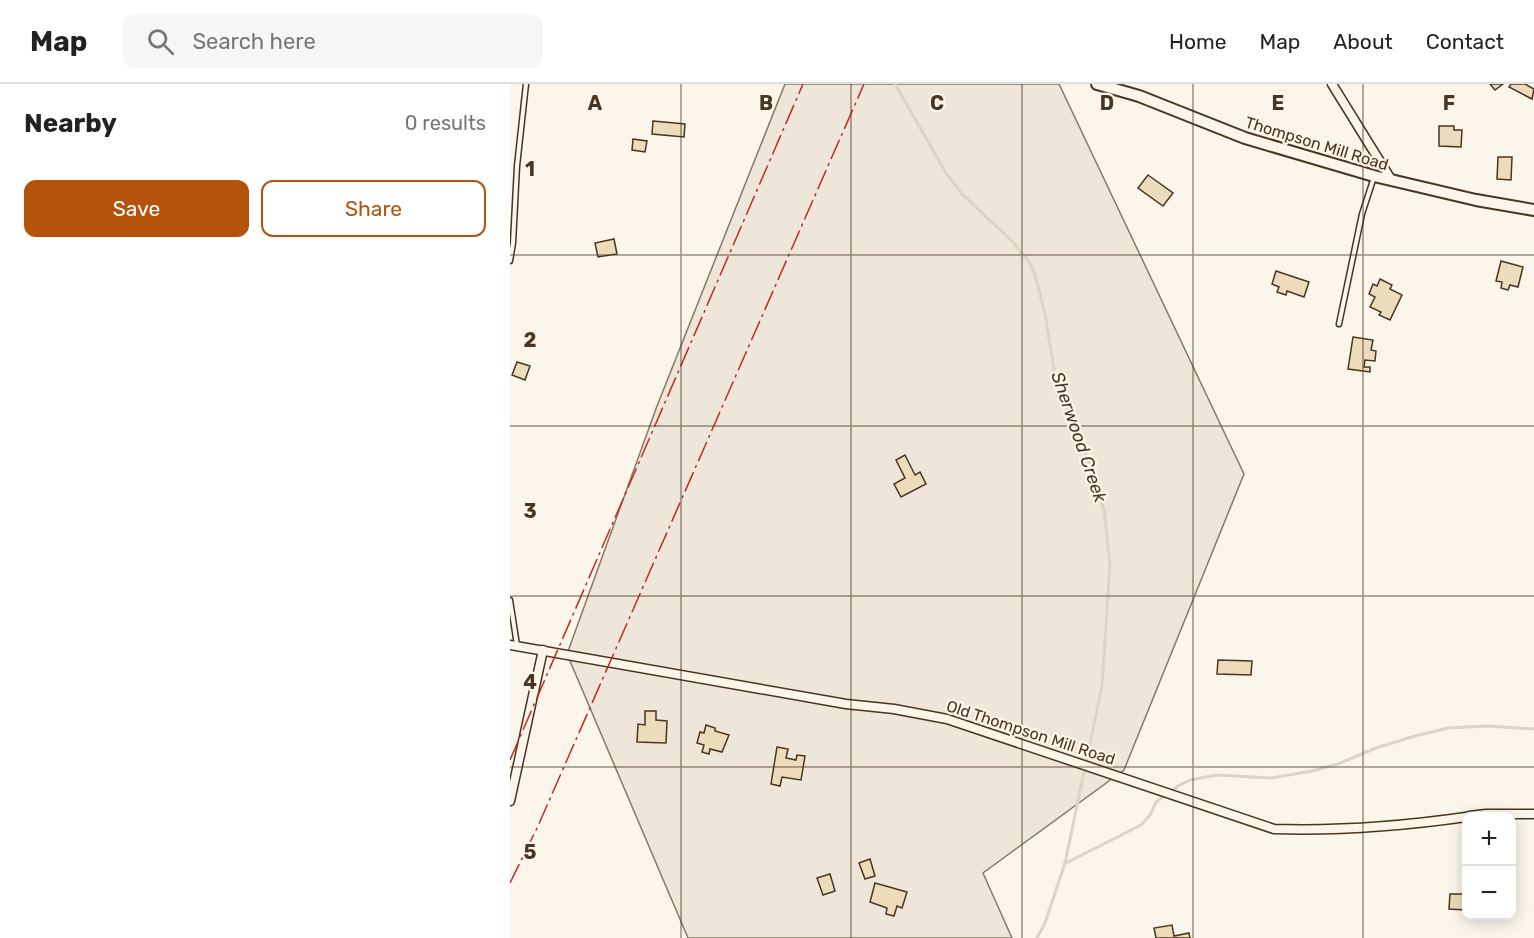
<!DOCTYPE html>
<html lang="en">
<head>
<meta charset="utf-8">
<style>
	:root { --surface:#fff; --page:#f6f6f6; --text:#222; --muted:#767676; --line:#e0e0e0; --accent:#b45309 }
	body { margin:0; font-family:Rubik,sans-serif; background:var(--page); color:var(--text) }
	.controls { position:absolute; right:18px; bottom:18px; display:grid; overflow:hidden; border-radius:12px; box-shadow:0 3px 15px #0003 }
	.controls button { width:54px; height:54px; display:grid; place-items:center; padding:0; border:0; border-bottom:2px solid var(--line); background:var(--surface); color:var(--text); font:30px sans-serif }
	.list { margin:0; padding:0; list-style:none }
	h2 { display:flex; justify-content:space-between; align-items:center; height:78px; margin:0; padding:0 24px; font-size:26px }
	h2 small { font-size:20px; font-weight:400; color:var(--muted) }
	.actions { display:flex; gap:12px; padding:18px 24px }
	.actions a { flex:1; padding:14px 0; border:2px solid var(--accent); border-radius:12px; text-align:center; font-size:21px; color:var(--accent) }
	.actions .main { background:var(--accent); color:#fff }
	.icon { flex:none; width:33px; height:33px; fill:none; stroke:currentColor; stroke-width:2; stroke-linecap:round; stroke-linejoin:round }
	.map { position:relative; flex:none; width:1024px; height:854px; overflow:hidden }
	header { display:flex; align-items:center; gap:36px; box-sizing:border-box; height:84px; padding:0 30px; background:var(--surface); border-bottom:2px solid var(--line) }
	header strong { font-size:28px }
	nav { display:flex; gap:33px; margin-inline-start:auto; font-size:21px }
	.search { width:420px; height:54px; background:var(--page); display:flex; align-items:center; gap:15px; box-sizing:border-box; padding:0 21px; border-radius:12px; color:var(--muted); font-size:22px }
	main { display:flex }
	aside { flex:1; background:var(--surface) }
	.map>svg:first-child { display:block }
	.green { fill:#ede6d9; stroke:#887966; stroke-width:1.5 }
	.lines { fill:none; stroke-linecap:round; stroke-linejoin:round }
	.stream { stroke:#dcd4c6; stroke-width:3 }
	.building { fill:#ecdcbc; stroke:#4a3520; stroke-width:1.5 }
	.service-casing { stroke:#4a3520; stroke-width:7 }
	.minor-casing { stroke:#4a3520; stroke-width:11 }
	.tertiary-casing { stroke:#4a3520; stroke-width:14 }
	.service { stroke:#fbf6e9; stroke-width:4 }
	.minor { stroke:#fbf6e9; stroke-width:8 }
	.tertiary { stroke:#fbf6e9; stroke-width:10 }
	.power { stroke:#c62828; stroke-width:1.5; stroke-dasharray:21 4.5 3 4.5; stroke-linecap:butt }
	.grid { fill:none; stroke:#4a3520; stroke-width:1.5; stroke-opacity:0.55 }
	.labels { text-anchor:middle; stroke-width:4.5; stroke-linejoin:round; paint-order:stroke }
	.street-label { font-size:16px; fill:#4a3520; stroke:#fbf6e9 }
	.water-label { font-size:18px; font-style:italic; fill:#4a3520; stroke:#fbf6e9 }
	.grid-label { font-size:20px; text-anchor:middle; font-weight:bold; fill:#4a3520; stroke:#fbf6e9; stroke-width:4.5; stroke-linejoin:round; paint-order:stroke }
</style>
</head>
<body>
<header>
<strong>Map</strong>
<div class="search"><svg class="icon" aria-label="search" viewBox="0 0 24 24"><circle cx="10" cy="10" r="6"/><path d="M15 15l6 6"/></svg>Search here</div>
<nav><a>Home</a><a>Map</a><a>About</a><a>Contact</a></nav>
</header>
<main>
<aside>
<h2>Nearby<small>0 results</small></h2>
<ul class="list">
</ul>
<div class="actions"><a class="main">Save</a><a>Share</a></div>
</aside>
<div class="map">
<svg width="1024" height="854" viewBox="0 0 1024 854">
	<rect width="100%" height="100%" fill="#fbf6e9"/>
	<!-- green -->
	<polygon class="green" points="275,0 549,0 734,390 614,686 473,789 502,854 178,854 57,570 147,322"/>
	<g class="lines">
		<!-- stream -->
		<g class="stream">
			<polyline points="385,0 436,89 452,110 502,157 519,178 525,191 535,230 546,298 577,374 594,426 600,480 592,602 555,779 535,839 527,854"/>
			<polyline points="556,779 631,741 640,731 646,718 668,702 680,696 707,691 761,694 802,687 828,680 866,664 905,652 938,644 978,642 1024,645"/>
		</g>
	</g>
	<!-- building -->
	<g class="building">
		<polygon points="980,0 993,0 985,6"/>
		<polygon points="1001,0 1015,0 1024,5 1022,15 999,3"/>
		<polygon points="143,37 175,40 174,53 142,50"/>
		<polygon points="929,42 944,42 944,46 952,46 951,63 929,62"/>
		<polygon points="123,55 137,57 135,68 122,66"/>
		<polygon points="988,73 1002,73 1001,96 987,95"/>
		<polygon points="638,91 663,109 653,122 628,104"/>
		<polygon points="104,155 107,170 88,173 85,159"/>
		<polygon points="991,177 1013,183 1008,203 1000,201 998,206 991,204 992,198 986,197"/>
		<polygon points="766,187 799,198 794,213 777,207 776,211 767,208 769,203 762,200"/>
		<polygon points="870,195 882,201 880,205 892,211 880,236 869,231 871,228 860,223 865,213 859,210 863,200 867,202"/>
		<polygon points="843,253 863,256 861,266 866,267 865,277 855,276 854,283 860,283 860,288 838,285"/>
		<polygon points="7,278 20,282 15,296 2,291"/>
		<polygon points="395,371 405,391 410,388 416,400 391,413 384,400 395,394 386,376"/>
		<polygon points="708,576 742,577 741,591 707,590"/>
		<polygon points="135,627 146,627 146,636 157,637 156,659 127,658 128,640 135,641"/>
		<polygon points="196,641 205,644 205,647 219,651 212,668 200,665 199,670 192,668 194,661 187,659 190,648 194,649"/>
		<polygon points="267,663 278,665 276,674 286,676 287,671 295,672 291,696 272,693 270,702 261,700"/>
		<polygon points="360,775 365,792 355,795 349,779"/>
		<polygon points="320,790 325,807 313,811 307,794"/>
		<polygon points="365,799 397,808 392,824 387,822 384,832 376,830 377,824 360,818"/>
		<polygon points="954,804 956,804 956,826 939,825 940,810 954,810"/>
		<polygon points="662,841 664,852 679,849 680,854 646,854 644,844"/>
	</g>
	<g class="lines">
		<defs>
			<g id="service">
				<polyline points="0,177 3,159 7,82 16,0"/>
				<polyline points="829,240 852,130 864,93"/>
				<polyline points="0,516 7,561"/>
			</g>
			<g id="minor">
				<polyline points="822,0 882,97"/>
				<path d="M 0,561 L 336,620 L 384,625 L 437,635 L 764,745 C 828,747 893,742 956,733"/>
				<polyline points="0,717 33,566"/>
				<polyline points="959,732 976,730 1024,730"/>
			</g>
			<polyline id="tertiary" points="587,0 629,12 735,54 864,92 966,116 1024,126"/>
		</defs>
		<!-- service casing -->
		<use href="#service" class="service-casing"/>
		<!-- minor casing -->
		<use href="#minor" class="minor-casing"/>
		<!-- tertiary casing -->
		<use href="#tertiary" class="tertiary-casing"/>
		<!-- service -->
		<use href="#service" class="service"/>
		<!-- minor -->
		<use href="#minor" class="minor"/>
		<!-- tertiary -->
		<use href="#tertiary" class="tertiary"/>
		<!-- power -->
		<g class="power">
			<polyline points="0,676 293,0"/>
			<polyline points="0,799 28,742 354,0"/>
		</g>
	</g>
	<!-- grid -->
	<path class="grid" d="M 171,0 L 171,854M 341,0 L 341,854M 512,0 L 512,854M 683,0 L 683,854M 853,0 L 853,854M 0,171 L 1024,171M 0,342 L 1024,342M 0,512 L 1024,512M 0,683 L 1024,683"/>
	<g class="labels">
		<!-- street labels -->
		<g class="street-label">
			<text transform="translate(807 59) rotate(17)" y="6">Thompson Mill Road</text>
			<text transform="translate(521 648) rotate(18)" y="6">Old Thompson Mill Road</text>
		</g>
		<!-- water labels -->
		<g class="water-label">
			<text transform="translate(569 353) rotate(71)" y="6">Sherwood Creek</text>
		</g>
	</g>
	<g class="grid-label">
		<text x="85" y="26">A</text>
		<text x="256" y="26">B</text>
		<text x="427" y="26">C</text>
		<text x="597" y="26">D</text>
		<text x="768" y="26">E</text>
		<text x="939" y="26">F</text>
		<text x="20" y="92">1</text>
		<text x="20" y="263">2</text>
		<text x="20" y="434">3</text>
		<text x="20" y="605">4</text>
		<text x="20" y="775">5</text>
	</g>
</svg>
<div class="controls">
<button>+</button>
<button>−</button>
</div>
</div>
</main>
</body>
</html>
